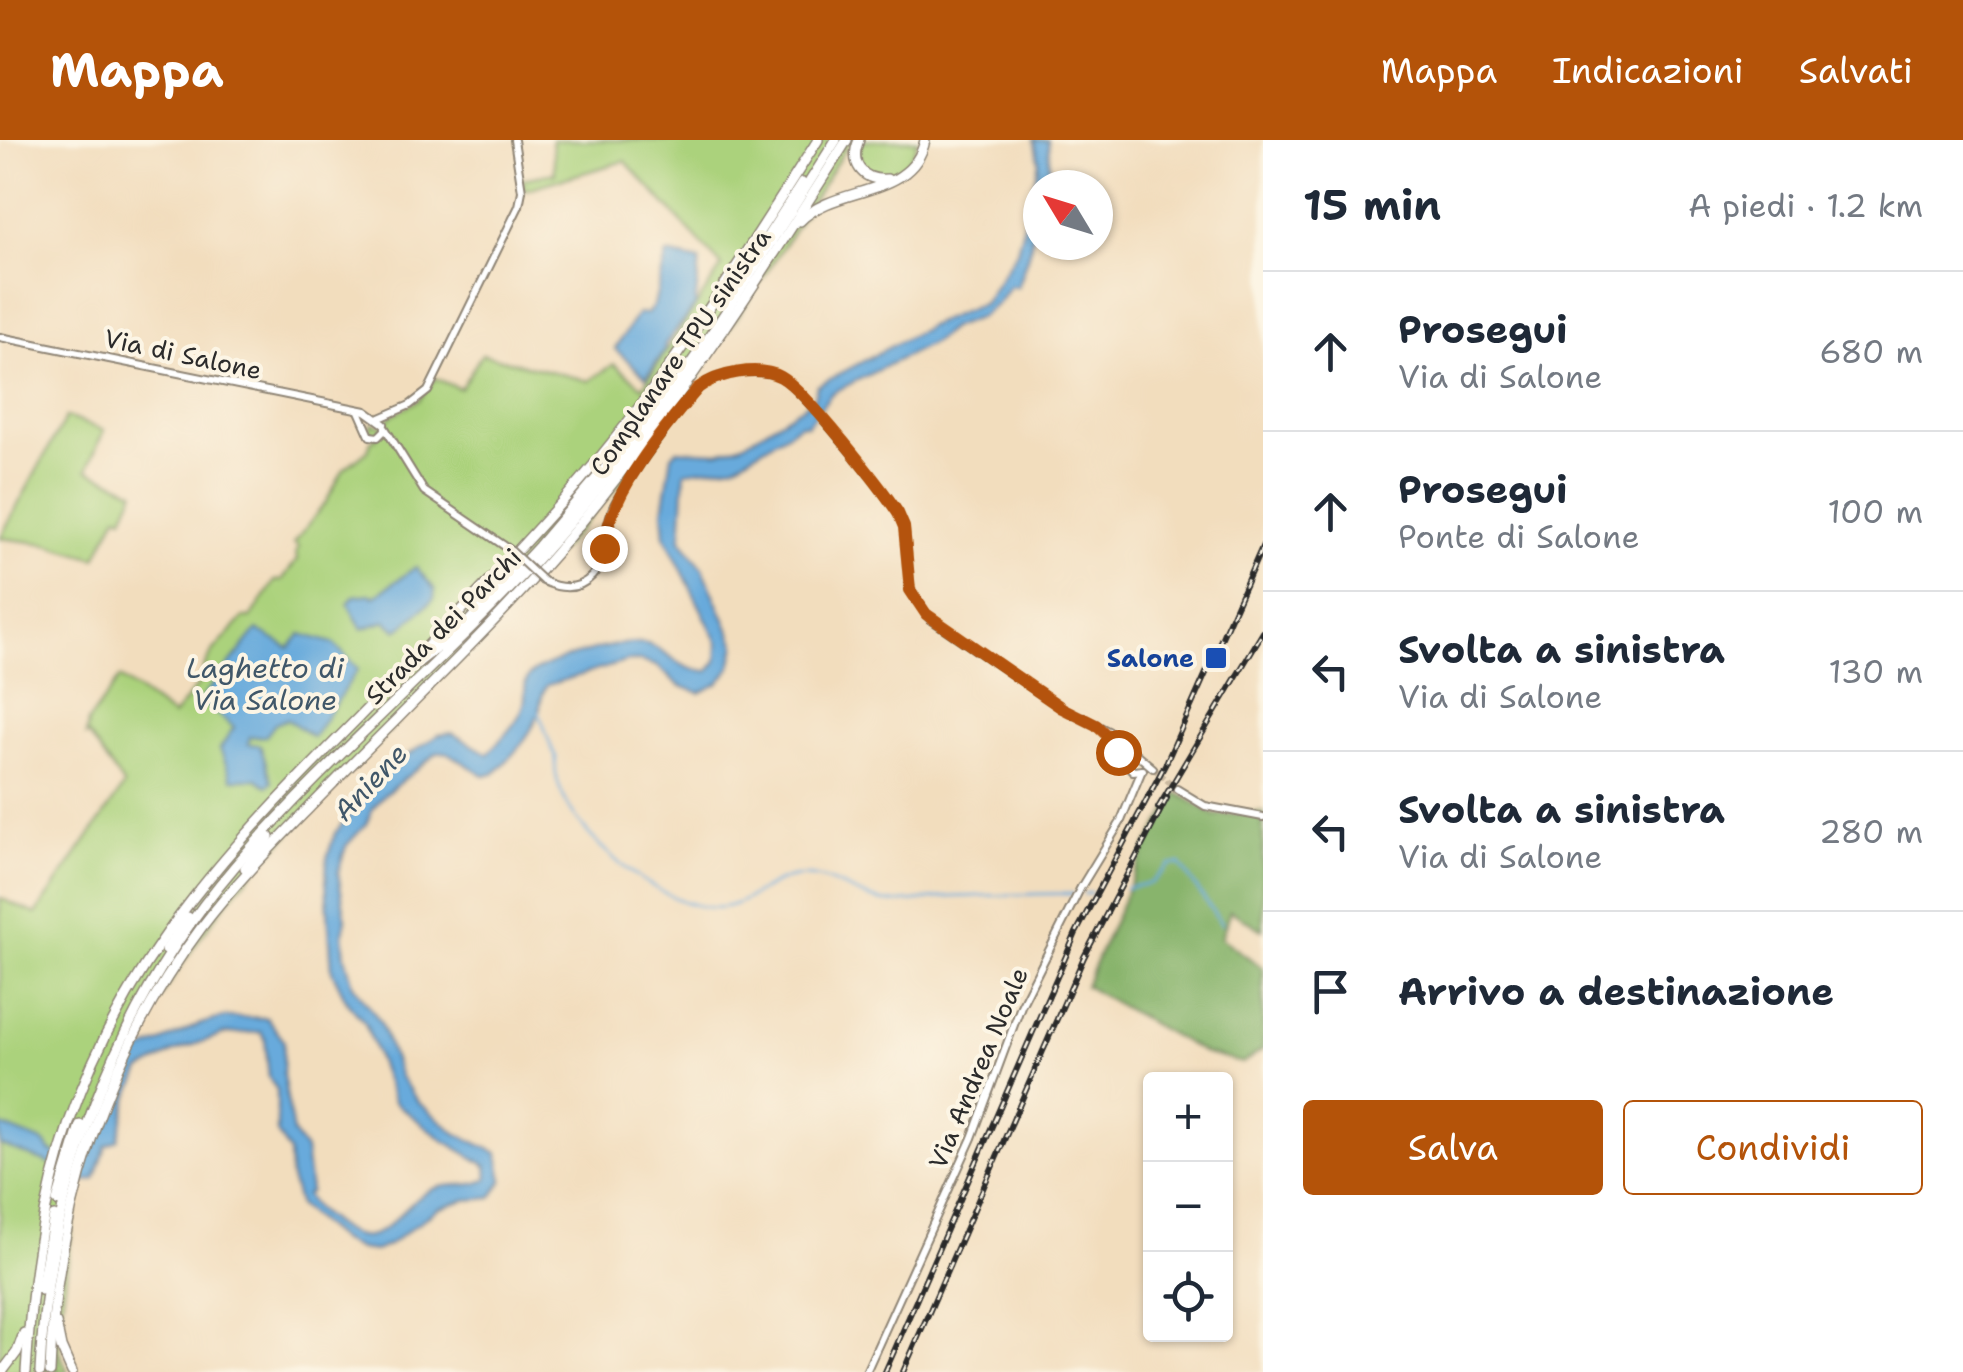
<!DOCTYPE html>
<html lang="it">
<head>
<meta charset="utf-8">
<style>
	:root { --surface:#fff; --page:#f6f6f7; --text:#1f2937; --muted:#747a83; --line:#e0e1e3; --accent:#b45309 }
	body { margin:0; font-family:"Shantell Sans",sans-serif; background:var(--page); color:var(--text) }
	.controls { position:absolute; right:30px; bottom:30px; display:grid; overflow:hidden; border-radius:10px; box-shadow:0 2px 8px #0004 }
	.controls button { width:90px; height:90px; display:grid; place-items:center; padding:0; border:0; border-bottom:2px solid var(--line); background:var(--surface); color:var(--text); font:50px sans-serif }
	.compass { position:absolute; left:1023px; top:30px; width:90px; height:90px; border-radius:50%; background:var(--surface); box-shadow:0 2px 8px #0004; rotate:308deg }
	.stop { position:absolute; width:30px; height:30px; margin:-22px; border:8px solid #b45309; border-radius:50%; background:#fff }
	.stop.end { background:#b45309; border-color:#fff; box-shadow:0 2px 10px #0008 }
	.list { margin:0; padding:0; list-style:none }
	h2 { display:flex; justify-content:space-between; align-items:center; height:130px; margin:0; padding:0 40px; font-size:42px }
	h2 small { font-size:32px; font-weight:400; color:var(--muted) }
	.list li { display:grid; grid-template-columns:65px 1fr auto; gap:30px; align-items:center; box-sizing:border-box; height:160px; padding:0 40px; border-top:2px solid var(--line) }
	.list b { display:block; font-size:38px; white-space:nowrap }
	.list p { margin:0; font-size:32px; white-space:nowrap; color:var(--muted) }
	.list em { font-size:32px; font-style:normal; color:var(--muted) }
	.actions { display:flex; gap:20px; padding:30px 40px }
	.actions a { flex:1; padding:22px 0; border:2px solid var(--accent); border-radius:10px; text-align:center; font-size:35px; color:var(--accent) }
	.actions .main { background:var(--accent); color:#fff }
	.icon { flex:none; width:55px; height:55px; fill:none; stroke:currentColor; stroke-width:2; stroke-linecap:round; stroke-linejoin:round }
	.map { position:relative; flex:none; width:1263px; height:1232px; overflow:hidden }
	header { display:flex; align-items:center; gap:60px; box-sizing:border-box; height:140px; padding:0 50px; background:var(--accent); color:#fff }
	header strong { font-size:48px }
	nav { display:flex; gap:55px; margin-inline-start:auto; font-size:35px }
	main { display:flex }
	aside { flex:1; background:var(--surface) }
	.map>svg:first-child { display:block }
	.green { fill:#abd27c; stroke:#6b7e54; stroke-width:2.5 }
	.forest { fill:#88b46c; stroke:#5a704c; stroke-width:2.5 }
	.water { fill:#68aadc; stroke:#4a6a84; stroke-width:2.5 }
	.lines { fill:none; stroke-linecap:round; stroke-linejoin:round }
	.stream { stroke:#68aadc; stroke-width:2.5 }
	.secondary-tunnel { stroke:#cab9a0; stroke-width:6; stroke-dasharray:6 3; stroke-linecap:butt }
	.secondary-casing { stroke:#8e8474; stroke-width:10 }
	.highway-casing { stroke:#8e8474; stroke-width:12 }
	.secondary { stroke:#fff; stroke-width:6 }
	.highway { stroke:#fff; stroke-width:9 }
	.rail-casing { stroke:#2b2b2b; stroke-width:6 }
	.rail { stroke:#fcf5e5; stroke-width:2.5; stroke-dasharray:8; stroke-linecap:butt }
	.secondary-bridge-casing { stroke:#8e8474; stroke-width:10; stroke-linecap:butt }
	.secondary-bridge { stroke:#fff; stroke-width:6 }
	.route { stroke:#b45309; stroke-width:12 }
	.transit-dot { fill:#1a4fb4; stroke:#fcf5e5; stroke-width:4 }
	.labels { text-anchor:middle; stroke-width:8; stroke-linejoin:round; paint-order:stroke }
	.street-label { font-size:25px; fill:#2b2b2b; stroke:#fcf5e5 }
	.transit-label { font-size:25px; font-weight:bold; fill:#164399; stroke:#fcf5e5; text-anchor:end }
	.water-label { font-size:28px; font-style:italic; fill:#405769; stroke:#fcf5e5 }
</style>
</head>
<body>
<header>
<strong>Mappa</strong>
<nav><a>Mappa</a><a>Indicazioni</a><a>Salvati</a></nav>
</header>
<main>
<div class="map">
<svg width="1263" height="1232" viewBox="0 0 1263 1232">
	<rect width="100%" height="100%" fill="#fcf5e5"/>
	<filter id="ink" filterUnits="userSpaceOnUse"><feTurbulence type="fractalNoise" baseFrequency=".01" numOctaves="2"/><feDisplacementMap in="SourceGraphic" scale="20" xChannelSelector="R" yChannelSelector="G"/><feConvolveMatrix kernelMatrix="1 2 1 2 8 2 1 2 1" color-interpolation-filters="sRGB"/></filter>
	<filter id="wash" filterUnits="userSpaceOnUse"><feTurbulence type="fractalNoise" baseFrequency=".0048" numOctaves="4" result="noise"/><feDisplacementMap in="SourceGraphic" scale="40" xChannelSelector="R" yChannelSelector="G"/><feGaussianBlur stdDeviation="2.25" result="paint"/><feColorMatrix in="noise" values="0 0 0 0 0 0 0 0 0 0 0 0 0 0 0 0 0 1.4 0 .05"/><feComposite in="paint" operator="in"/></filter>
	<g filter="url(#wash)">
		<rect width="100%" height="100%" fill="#f2ddbd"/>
		<!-- green -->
		<g class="green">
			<path d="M 552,0 L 851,0 L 747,163 L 619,344 L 563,408 L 238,748 C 173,829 116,920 86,1022 C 75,1061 70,1102 65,1143 C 61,1173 52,1204 68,1232 L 58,1232 L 57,1211 L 56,1232 L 0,1232 L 0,758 L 36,774 L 124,646 L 89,595 L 86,596 L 88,582 L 120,538 L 173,576 L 201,541 C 202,516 229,496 243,478 L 251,478 L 275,441 L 282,440 L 297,420 L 296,411 L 299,407 L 294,403 L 326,362 L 344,329 L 368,310 L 371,301 L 377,298 L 369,290 L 372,283 L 383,286 L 392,275 L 419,260 L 435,238 L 460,249 L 482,214 L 589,241 L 614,224 L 643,247 L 722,126 L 625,21 L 524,50 L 522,39 L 555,33 Z"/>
			<path d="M 862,0 L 918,0 C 909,31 889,46 860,27 L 859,7 Z"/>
			<polygon points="66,277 104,290 87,330 135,351 123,377 117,375 96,418 47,404 0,398"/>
		</g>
		<!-- forest -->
		<polygon class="forest" points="1178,653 1215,675 1263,672 1263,790 1230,771 1221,798 1263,828 1263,909 1243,923 1206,914 1085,846 1146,708"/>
		<!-- water -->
		<g class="water">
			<path d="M 1034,0 L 1048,0 L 1050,30 L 1046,45 L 1038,45 C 1038,82 1030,113 1017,147 L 1010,146 L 998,163 L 980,177 L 951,188 L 934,202 L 832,253 L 807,285 L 801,284 L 735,325 L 685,331 L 681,399 L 703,429 L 736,505 L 731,527 L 719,543 L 700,553 L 680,546 L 657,526 L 641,521 L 628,521 L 547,545 C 539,556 542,564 538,575 C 530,597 510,618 494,634 L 484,635 L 446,612 L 437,613 L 384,655 L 373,668 L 366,684 L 346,706 L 338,733 L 346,780 L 343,793 L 345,816 L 353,845 L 380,881 L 400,937 L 419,963 L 457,994 L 498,1013 L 503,1041 L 491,1058 L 465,1060 L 437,1069 L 390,1104 L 375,1111 L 359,1109 L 341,1101 L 299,1066 L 290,1035 L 289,1012 L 277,993 L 277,950 L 269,938 L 265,899 L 261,892 L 223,894 L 174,912 L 141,931 L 129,956 L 118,1000 L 106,1006 L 95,1039 L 82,1042 L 48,1023 L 0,1005 L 0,985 L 45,1003 L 50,1011 L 82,1026 L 103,985 L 124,930 L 140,912 L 198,885 L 225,877 L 267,878 L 284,901 L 283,935 L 293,993 L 305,1010 L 310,1051 L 306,1055 C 312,1067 323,1075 333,1083 C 382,1123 395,1063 436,1048 C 454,1042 473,1049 488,1038 L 487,1026 L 443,1000 L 394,962 L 365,883 L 347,862 L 332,831 L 326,742 L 327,718 L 335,693 L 392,626 L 438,595 L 452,593 L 488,614 C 500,599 519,583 524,564 C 527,554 522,544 530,535 C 544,521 628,498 647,504 C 673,512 678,532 709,531 L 717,521 L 718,503 L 665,396 L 663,371 L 672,315 L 677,310 L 719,312 L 743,304 L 813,260 L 817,246 L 931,185 L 984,163 L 1017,111 L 1039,22 Z"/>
			<polygon points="667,114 700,121 695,166 665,204 664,212 646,237 615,209 638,173 647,174 654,165"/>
			<polygon points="416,427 435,450 434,459 402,487 396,490 386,481 362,489 348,464 354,456 370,454 374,457"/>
			<polygon points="257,490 289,508 301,494 333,503 358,529 313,597 287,579 275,584 266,596 250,597 248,604 260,605 272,642 267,646 257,639 232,639 220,609 234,587 200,561"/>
		</g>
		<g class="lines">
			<!-- stream -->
			<g class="stream">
				<path d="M 537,570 C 546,586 547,602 556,617 C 545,678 666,777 724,767 C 751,763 773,736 802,736 C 833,735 859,760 889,762 C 910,764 930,758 950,757 C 991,756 1032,753 1073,754"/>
				<polyline points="1126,748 1151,743 1170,725 1180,724 1222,785"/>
				<polyline points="1084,754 1091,753"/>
			</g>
		</g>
	</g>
	<g filter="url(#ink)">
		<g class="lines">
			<!-- secondary-tunnel -->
			<polyline class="secondary-tunnel" points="1153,628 1177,649"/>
			<defs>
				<g id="secondary">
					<polyline points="0,197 366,271 384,284"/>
					<polyline points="359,271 370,296 378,297 385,290"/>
					<polyline points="380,278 410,265 428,251 519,66 522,51 514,0"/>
					<polyline points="385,288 424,351 509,409"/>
					<path d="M 543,441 C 560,449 578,451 592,436 C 609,418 603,387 614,365 C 625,344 687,254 705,243 C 723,232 759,228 779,236 C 799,245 883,350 898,373 L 904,387 L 910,450 L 929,478 L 1062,568 L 1110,592 L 1153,628"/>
					<polyline points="1128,608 1120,608 1120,617 1133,631 1143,630"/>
					<polyline points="1177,649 1205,666 1263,677"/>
					<polyline points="866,1232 972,998 1021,866 1081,747 1120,683 1142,630"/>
				</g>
				<g id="highway">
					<path d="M 859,0 C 849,23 862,41 887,39"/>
					<path d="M 800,81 C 836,44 913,59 925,0"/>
					<polyline points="729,156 802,43"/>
					<polyline points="443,509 539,406 622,308"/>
					<polyline points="411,528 442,504"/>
					<polyline points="245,728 269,697"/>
					<polyline points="166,810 188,777"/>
					<polyline points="57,1061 80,985"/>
					<polyline points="41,1150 54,1076"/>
					<polyline points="56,1183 61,1207 72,1232"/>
					<polyline points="2,1232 17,1212 24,1193"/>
					<path d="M 26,1232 C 31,1146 42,1061 70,980 C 128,812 236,701 358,578 C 423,511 488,444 550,375 C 655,261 735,129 818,0"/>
					<path d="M 40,1232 C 48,1046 114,868 235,726 C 330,615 445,521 543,413 C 656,287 746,143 836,0"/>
					<path d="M 50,1232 C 55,1073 105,916 201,788 C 235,743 274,704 313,664 C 393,581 479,501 555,414 C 665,285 756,144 847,0"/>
				</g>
			</defs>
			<!-- secondary casing -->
			<use href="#secondary" class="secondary-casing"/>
			<!-- highway casing -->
			<use href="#highway" class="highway-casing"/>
			<!-- secondary -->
			<use href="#secondary" class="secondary"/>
			<!-- highway -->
			<use href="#highway" class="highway"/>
			<defs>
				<g id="rail">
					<polyline points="1158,668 1263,492"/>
					<polyline points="885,1232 1076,793 1166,623 1263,405"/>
					<polyline points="903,1232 1084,817 1167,658"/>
				</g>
			</defs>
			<!-- rail casing -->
			<use href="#rail" class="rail-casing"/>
			<!-- rail -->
			<use href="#rail" class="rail"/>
			<defs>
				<polyline id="secondary-bridge" points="509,409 543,441"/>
			</defs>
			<!-- secondary-bridge casing -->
			<use href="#secondary-bridge" class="secondary-bridge-casing"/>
			<!-- secondary-bridge -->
			<use href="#secondary-bridge" class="secondary-bridge"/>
		</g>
	</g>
	<g class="lines" filter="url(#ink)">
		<!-- route -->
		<path class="route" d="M 604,408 C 608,355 664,288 698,248 C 718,233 758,225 781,237 C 805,250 881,347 898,373 L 904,387 L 910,450 L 926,474 L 1062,568 L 1096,585 L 1116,604 L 1118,612"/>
	</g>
	<!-- markers -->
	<rect class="transit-dot" x="1204" y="506" width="24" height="24" rx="5"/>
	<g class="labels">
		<!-- street labels -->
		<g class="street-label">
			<text transform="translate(680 212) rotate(-55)" y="9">Complanare TPU sinistra</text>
			<text transform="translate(183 214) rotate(12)" y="9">Via di Salone</text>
			<text transform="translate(443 486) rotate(-45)" y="9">Strada dei Parchi</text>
			<text transform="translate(978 928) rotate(-67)" y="9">Via Andrea Noale</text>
		</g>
		<!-- transit labels -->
		<g class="transit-label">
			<text x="1194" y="527">Salone</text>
		</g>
		<!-- water labels -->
		<g class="water-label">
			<text x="265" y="538">Laghetto di<tspan x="265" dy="32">Via Salone</tspan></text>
			<text transform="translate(370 642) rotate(-47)" y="10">Aniene</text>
		</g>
	</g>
</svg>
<div class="controls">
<button>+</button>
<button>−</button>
<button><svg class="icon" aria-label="locate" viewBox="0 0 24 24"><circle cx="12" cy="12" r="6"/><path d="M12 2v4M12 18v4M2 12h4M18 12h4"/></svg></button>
</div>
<svg class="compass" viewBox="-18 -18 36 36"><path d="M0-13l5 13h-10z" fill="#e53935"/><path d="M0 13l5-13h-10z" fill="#747a83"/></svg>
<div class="stop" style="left:1118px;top:612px"></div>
<div class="stop end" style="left:604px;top:408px"></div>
</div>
<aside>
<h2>15 min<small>A piedi · 1.2 km</small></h2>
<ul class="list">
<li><svg class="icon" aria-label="ahead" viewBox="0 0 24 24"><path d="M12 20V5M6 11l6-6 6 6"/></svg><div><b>Prosegui</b><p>Via di Salone</p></div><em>680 m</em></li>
<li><svg class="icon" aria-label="ahead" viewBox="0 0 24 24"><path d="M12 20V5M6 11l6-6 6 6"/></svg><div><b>Prosegui</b><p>Ponte di Salone</p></div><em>100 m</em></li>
<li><svg class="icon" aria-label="left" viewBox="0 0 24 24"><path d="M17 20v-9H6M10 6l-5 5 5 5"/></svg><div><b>Svolta a sinistra</b><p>Via di Salone</p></div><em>130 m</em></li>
<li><svg class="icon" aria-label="left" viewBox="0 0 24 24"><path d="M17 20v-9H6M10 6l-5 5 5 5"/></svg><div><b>Svolta a sinistra</b><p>Via di Salone</p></div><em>280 m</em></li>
<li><svg class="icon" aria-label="arrive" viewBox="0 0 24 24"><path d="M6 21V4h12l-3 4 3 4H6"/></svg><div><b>Arrivo a destinazione</b></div></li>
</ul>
<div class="actions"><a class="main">Salva</a><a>Condividi</a></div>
</aside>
</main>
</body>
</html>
